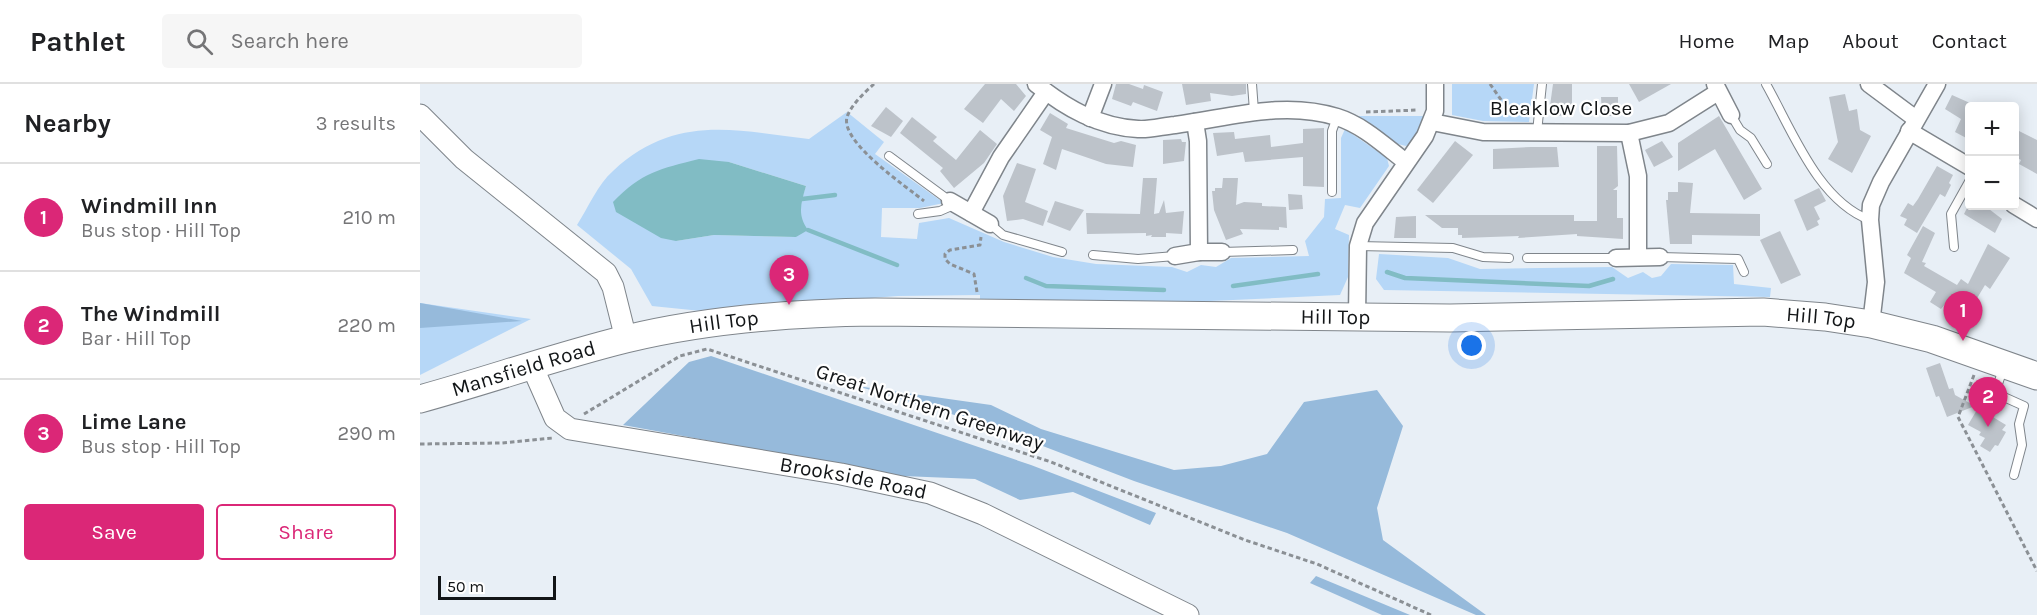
<!DOCTYPE html>
<html lang="en">
<head>
<meta charset="utf-8">
<style>
	:root { --surface:#fff; --page:#f6f6f6; --text:#202124; --muted:#757577; --line:#e0e0e0; --accent:#db2777 }
	body { margin:0; font-family:Karla,sans-serif; background:var(--page); color:var(--text) }
	.controls { position:absolute; right:18px; top:18px; display:grid; overflow:hidden; border-radius:6px; box-shadow:0 3px 15px #0003 }
	.controls button { width:54px; height:54px; display:grid; place-items:center; padding:0; border:0; border-bottom:2px solid var(--line); background:var(--surface); color:var(--text); font:30px sans-serif }
	.scale { position:absolute; left:18px; bottom:15px; width:118px; box-sizing:border-box; padding-left:6px; border:3px solid #121517; border-top:0; font-size:16px; line-height:21px; white-space:nowrap; color:#121517; -webkit-text-stroke:4px #fff; paint-order:stroke }
	.you { position:absolute; left:1052px; top:262px; width:21px; height:21px; margin:-15px; border:4px solid #fff; border-radius:50%; background:#1a73e8; box-shadow:0 0 0 9px #1a73e833 }
	.badge { display:grid; place-items:center; width:39px; height:39px; border-radius:50%; background:var(--accent); color:#fff; font-size:20px; font-weight:700 }
	.pin { position:absolute; translate:-50% -50px; filter:drop-shadow(0 2px 3px #0008) }
	.pin::after { content:''; position:absolute; top:32px; width:21px; height:18px; background:inherit; clip-path:polygon(0 0,100% 0,50% 100%) }
	.list { margin:0; padding:0; list-style:none }
	h2 { display:flex; justify-content:space-between; align-items:center; height:78px; margin:0; padding:0 24px; font-size:26px }
	h2 small { font-size:20px; font-weight:400; color:var(--muted) }
	.list li { display:grid; grid-template-columns:39px 1fr auto; gap:18px; align-items:center; box-sizing:border-box; height:108px; padding:0 24px; border-top:2px solid var(--line) }
	.list b { display:block; font-size:22px; white-space:nowrap }
	.list p { margin:0; font-size:20px; white-space:nowrap; color:var(--muted) }
	.list em { font-size:20px; font-style:normal; color:var(--muted) }
	.actions { display:flex; gap:12px; padding:18px 24px }
	.actions a { flex:1; padding:14px 0; border:2px solid var(--accent); border-radius:6px; text-align:center; font-size:21px; color:var(--accent) }
	.actions .main { background:var(--accent); color:#fff }
	.icon { flex:none; width:33px; height:33px; fill:none; stroke:currentColor; stroke-width:2; stroke-linecap:round; stroke-linejoin:round }
	.map { position:relative; flex:none; width:1617px; height:531px; overflow:hidden }
	header { display:flex; align-items:center; gap:36px; box-sizing:border-box; height:84px; padding:0 30px; background:var(--surface); border-bottom:2px solid var(--line) }
	header strong { font-size:28px }
	nav { display:flex; gap:33px; margin-inline-start:auto; font-size:21px }
	.search { width:420px; height:54px; background:var(--page); display:flex; align-items:center; gap:15px; box-sizing:border-box; padding:0 21px; border-radius:6px; color:var(--muted); font-size:22px }
	main { display:flex }
	aside { flex:1; background:var(--surface) }
	.map>svg:first-child { display:block }
	.green { fill:#b6d7f7; fill-rule:evenodd }
	.forest { fill:#96badb }
	.water { fill:#81bcc4 }
	.lines { fill:none; stroke-linecap:round; stroke-linejoin:round }
	.stream { stroke:#81bcc4; stroke-width:4.5 }
	.building { fill:#bdc3ca }
	.service-casing { stroke:#7f858b; stroke-width:10 }
	.minor-casing { stroke:#7f858b; stroke-width:19 }
	.tertiary-casing { stroke:#7f858b; stroke-width:23 }
	.primary-casing { stroke:#7f858b; stroke-width:29 }
	.path { stroke:#8b9095; stroke-width:3; stroke-dasharray:4.5 3; stroke-linecap:butt }
	.service { stroke:#fff; stroke-width:8 }
	.minor { stroke:#fff; stroke-width:16 }
	.tertiary { stroke:#fff; stroke-width:21 }
	.primary { stroke:#fff; stroke-width:27 }
	.labels { text-anchor:middle; stroke-width:4.5; stroke-linejoin:round; paint-order:stroke }
	.street-label { font-size:21px; fill:#121517; stroke:#fff }
</style>
</head>
<body>
<header>
<strong>Pathlet</strong>
<div class="search"><svg class="icon" aria-label="search" viewBox="0 0 24 24"><circle cx="10" cy="10" r="6"/><path d="M15 15l6 6"/></svg>Search here</div>
<nav><a>Home</a><a>Map</a><a>About</a><a>Contact</a></nav>
</header>
<main>
<aside>
<h2>Nearby<small>3 results</small></h2>
<ul class="list">
<li><span class="badge">1</span><div><b>Windmill Inn</b><p>Bus stop · Hill Top</p></div><em>210 m</em></li>
<li><span class="badge">2</span><div><b>The Windmill</b><p>Bar · Hill Top</p></div><em>220 m</em></li>
<li><span class="badge">3</span><div><b>Lime Lane</b><p>Bus stop · Hill Top</p></div><em>290 m</em></li>
</ul>
<div class="actions"><a class="main">Save</a><a>Share</a></div>
</aside>
<div class="map">
<svg width="1617" height="531" viewBox="0 0 1617 531">
	<rect width="100%" height="100%" fill="#e8eff6"/>
	<!-- green -->
	<g class="green">
		<polygon points="1032,0 1114,0 1109,38 1063,37 1032,31"/>
		<path d="M 427,28 L 464,58 L 455,70 L 524,119 L 500,124 L 462,124 L 461,153 L 497,155 L 499,139 L 529,134 L 584,158 L 633,173 L 676,180 L 752,183 L 767,188 L 781,181 L 796,183 L 811,174 L 889,172 L 885,157 L 904,133 L 905,115 L 921,114 L 921,54 L 925,45 L 967,74 L 969,82 L 940,124 L 925,121 L 915,145 L 929,151 L 928,193 L 920,211 L 768,218 L 560,215 L 560,211 L 478,212 L 281,227 L 232,222 L 211,185 L 157,141 C 168,124 178,100 193,87 C 255,30 313,46 389,55 ZM 309,78 L 386,102 L 379,123 L 382,138 L 376,153 L 294,151 L 256,157 Z"/>
		<polygon points="933,32 1004,32 994,59 986,62 978,60"/>
		<polygon points="959,170 1028,174 1060,185 1192,183 1208,194 1223,188 1232,194 1241,192 1251,180 1313,181 1314,200 1351,204 1350,213 964,206 956,195"/>
		<polygon points="0,219 111,235 0,291"/>
	</g>
	<!-- forest -->
	<g class="forest">
		<polygon points="0,219 102,237 0,244"/>
		<polygon points="291,272 611,381 736,429 730,441 653,408 600,416 555,395 483,392 203,341 269,278"/>
		<polygon points="437,302 571,321 621,345 754,386 801,382 847,370 884,318 957,306 983,342 957,424 963,456 1066,531 1056,531 867,449 714,397 568,341"/>
		<polygon points="896,492 990,531 962,531 890,499"/>
	</g>
	<!-- water -->
	<path class="water" d="M 279,75 L 309,78 L 386,102 C 381,119 377,131 388,146 L 376,153 L 294,151 L 256,157 L 241,154 L 196,128 L 193,118 C 222,88 240,85 279,75 Z"/>
	<g class="lines">
		<!-- stream -->
		<g class="stream">
			<polyline points="382,115 415,111"/>
			<polyline points="388,146 477,181"/>
			<polyline points="967,188 985,194 1169,202 1193,195"/>
			<polyline points="606,194 626,202 744,206"/>
			<polyline points="813,202 898,190"/>
		</g>
	</g>
	<!-- building -->
	<g class="building">
		<polygon points="565,0 596,0 606,12 594,27 581,15 563,39 544,25"/>
		<polygon points="696,0 709,0 723,5 724,1 743,8 737,27 713,18 711,22 692,15"/>
		<polygon points="762,0 826,0 826,10 812,12 790,9 791,17 766,21"/>
		<polygon points="1133,0 1152,0 1152,31 1133,32 1129,29"/>
		<polygon points="1209,0 1251,0 1219,18"/>
		<polygon points="1425,10 1429,27 1437,25 1440,46 1451,52 1432,89 1408,75 1418,58 1409,13"/>
		<polygon points="1532,11 1550,19 1550,56 1535,48 1541,35 1525,25"/>
		<polygon points="1181,13 1198,13 1198,32 1182,32"/>
		<polygon points="466,23 483,37 471,53 451,42"/>
		<polygon points="630,29 648,40 646,44 694,59 701,57 716,61 713,83 686,80 642,65 636,86 623,80 632,53 620,46"/>
		<polygon points="1299,32 1342,105 1324,116 1295,65 1258,87 1258,59"/>
		<polygon points="492,33 517,53 513,57 536,76 560,46 577,60 564,79 534,104 520,87 523,84 480,49"/>
		<polygon points="904,44 904,103 883,102 883,73 825,78 823,68 797,72 793,49 814,48 815,55 850,51 851,63 883,59 883,45"/>
		<polygon points="1599,47 1617,56 1617,90 1599,80 1601,76 1594,72 1594,56"/>
		<polygon points="761,55 762,58 766,58 764,77 743,80 743,56"/>
		<polygon points="1035,57 1053,71 1013,119 997,106"/>
		<polygon points="1242,57 1253,73 1234,83 1225,66"/>
		<polygon points="1177,62 1197,62 1198,102 1193,106 1197,106 1197,134 1203,134 1203,155 1157,152 1157,150 1098,154 1099,152 1042,154 1042,151 1038,151 1038,144 1022,144 1005,131 1154,131 1154,137 1177,137"/>
		<polygon points="1111,63 1137,63 1139,83 1073,85 1073,65"/>
		<polygon points="597,79 616,85 605,118 628,127 623,142 603,135 587,137 583,112"/>
		<polygon points="1517,82 1533,91 1529,99 1531,101 1525,113 1520,110 1497,149 1484,141 1487,135 1480,132 1488,119 1493,122 1498,115"/>
		<polygon points="723,94 737,94 734,130 739,129 744,116 746,129 764,127 762,150 746,149 746,153 731,153 732,151 726,152 726,149 667,150 666,129 720,130"/>
		<polygon points="803,94 818,94 816,121 824,118 842,119 842,122 866,123 867,144 859,143 859,146 820,145 823,150 806,156 794,126 792,107 795,107 795,104 802,104"/>
		<polygon points="1258,98 1273,99 1270,129 1340,130 1340,152 1272,151 1272,160 1250,160 1246,116 1248,116 1248,108 1258,108"/>
		<polygon points="1399,104 1406,117 1394,123 1400,135 1397,137 1399,141 1387,147 1374,116"/>
		<polygon points="868,110 882,111 883,125 869,126"/>
		<polygon points="635,117 664,126 650,147 627,138"/>
		<polygon points="1548,122 1565,122 1582,135 1575,149 1544,130"/>
		<polygon points="996,132 996,154 974,154 976,133"/>
		<polygon points="1503,142 1515,149 1502,178 1506,179 1504,182 1537,201 1541,195 1548,200 1568,160 1590,174 1570,205 1565,201 1550,226 1545,223 1541,229 1525,220 1521,225 1510,218 1516,208 1484,189 1491,174 1487,171"/>
		<polygon points="1360,147 1381,191 1361,200 1340,156"/>
		<polygon points="1520,279 1529,305 1533,304 1535,311 1555,322 1527,333 1519,312 1516,313 1506,284"/>
		<polygon points="1558,324 1586,341 1582,346 1586,348 1578,362 1575,361 1570,368 1560,362 1565,354 1559,351 1561,348 1548,341"/>
	</g>
	<g class="lines">
		<defs>
			<g id="service">
				<polyline points="832,0 834,27"/>
				<path d="M 1346,0 C 1372,46 1398,117 1450,136"/>
				<polyline points="1311,31 1320,46 1331,54 1347,80"/>
				<polyline points="1117,48 1122,0"/>
				<polyline points="469,72 530,117"/>
				<polyline points="912,108 912,47 917,33"/>
				<polyline points="498,130 520,127 536,120"/>
				<polyline points="570,140 583,151 642,168"/>
				<polyline points="938,162 1033,164 1063,173 1089,174"/>
				<polyline points="1534,163 1531,130 1550,96"/>
				<polyline points="802,168 873,166"/>
				<polyline points="673,171 718,175 755,172"/>
				<polyline points="1240,173 1318,175 1324,188"/>
				<polyline points="1107,174 1196,174"/>
				<polyline points="1583,285 1575,309 1604,322 1599,340 1602,361 1594,391"/>
			</g>
			<g id="minor">
				<path d="M 616,0 C 646,24 679,43 718,45 C 730,46 743,42 755,41 C 809,34 863,16 917,33 C 943,41 965,62 986,78"/>
				<polyline points="1295,0 1311,31"/>
				<polyline points="1449,0 1496,35"/>
				<polyline points="670,34 683,0"/>
				<polyline points="775,38 778,57 779,168"/>
				<polyline points="1012,38 1063,48 1209,49 1249,39 1298,8"/>
				<polyline points="1489,47 1550,83"/>
				<polyline points="1209,49 1218,92 1218,172"/>
				<polyline points="530,117 570,140"/>
				<polyline points="1594,121 1617,135"/>
				<polyline points="551,129 581,73 626,8"/>
				<polyline points="755,172 779,168 802,168"/>
				<polyline points="1196,174 1240,173"/>
				<polyline points="937,233 938,162 945,139 1005,52 1015,27 1015,0"/>
				<polyline points="1451,240 1456,198 1450,136 1451,121 1461,98 1517,0"/>
			</g>
			<g id="tertiary">
				<polyline points="0,31 44,75 186,189 193,203 206,255"/>
				<path id="s1" d="M 112,282 L 135,334 L 150,345 L 421,390 L 510,409 L 563,430 L 768,531"/>
			</g>
			<g id="primary">
				<path id="s2" d="M 0,315 C 69,296 137,272 206,255 C 288,235 372,229 455,228 L 1030,234 L 1343,228 L 1405,233 L 1451,240 L 1512,255 L 1617,292"/>
			</g>
		</defs>
		<!-- service casing -->
		<use href="#service" class="service-casing"/>
		<!-- minor casing -->
		<use href="#minor" class="minor-casing"/>
		<!-- tertiary casing -->
		<use href="#tertiary" class="tertiary-casing"/>
		<!-- primary casing -->
		<use href="#primary" class="primary-casing"/>
		<!-- path -->
		<g class="path">
			<path d="M 454,0 C 445,8 431,21 427,33 C 420,58 487,103 504,117"/>
			<polyline points="1070,0 1084,20 1086,32"/>
			<polyline points="946,28 998,26"/>
			<polyline points="557,208 554,190 530,180 525,175 525,170 530,166 560,161 561,153"/>
			<polyline points="1554,291 1538,333 1617,487"/>
			<polyline points="164,330 260,272 287,265 631,378 825,456 897,480 1011,531"/>
			<polyline points="0,360 82,359 133,354"/>
		</g>
		<!-- service -->
		<use href="#service" class="service"/>
		<!-- minor -->
		<use href="#minor" class="minor"/>
		<!-- tertiary -->
		<use href="#tertiary" class="tertiary"/>
		<!-- primary -->
		<use href="#primary" class="primary"/>
	</g>
	<g class="labels">
		<!-- street labels -->
		<g class="street-label">
			<text x="1141" y="31">Bleaklow Close</text>
			<text dy="7" stroke="none"><textPath href="#s2" startOffset="926">Hill Top</textPath></text>
			<text dy="7" stroke="none"><textPath href="#s2" startOffset="1412">Hill Top</textPath></text>
			<text dy="7" stroke="none"><textPath href="#s2" startOffset="314">Hill Top</textPath></text>
			<text dy="7" stroke="none"><textPath href="#s2" startOffset="108">Mansfield Road</textPath></text>
			<text transform="translate(510 323) rotate(18)" y="7">Great Northern Greenway</text>
			<text dy="7" stroke="none"><textPath href="#s1" startOffset="363">Brookside Road</textPath></text>
		</g>
	</g>
</svg>
<div class="controls">
<button>+</button>
<button>−</button>
</div>
<div class="scale">50 m</div>
<div class="you"></div>
<div class="pin badge" style="left:1543px;top:257px">1</div>
<div class="pin badge" style="left:1568px;top:343px">2</div>
<div class="pin badge" style="left:369px;top:221px">3</div>
</div>
</main>
</body>
</html>
